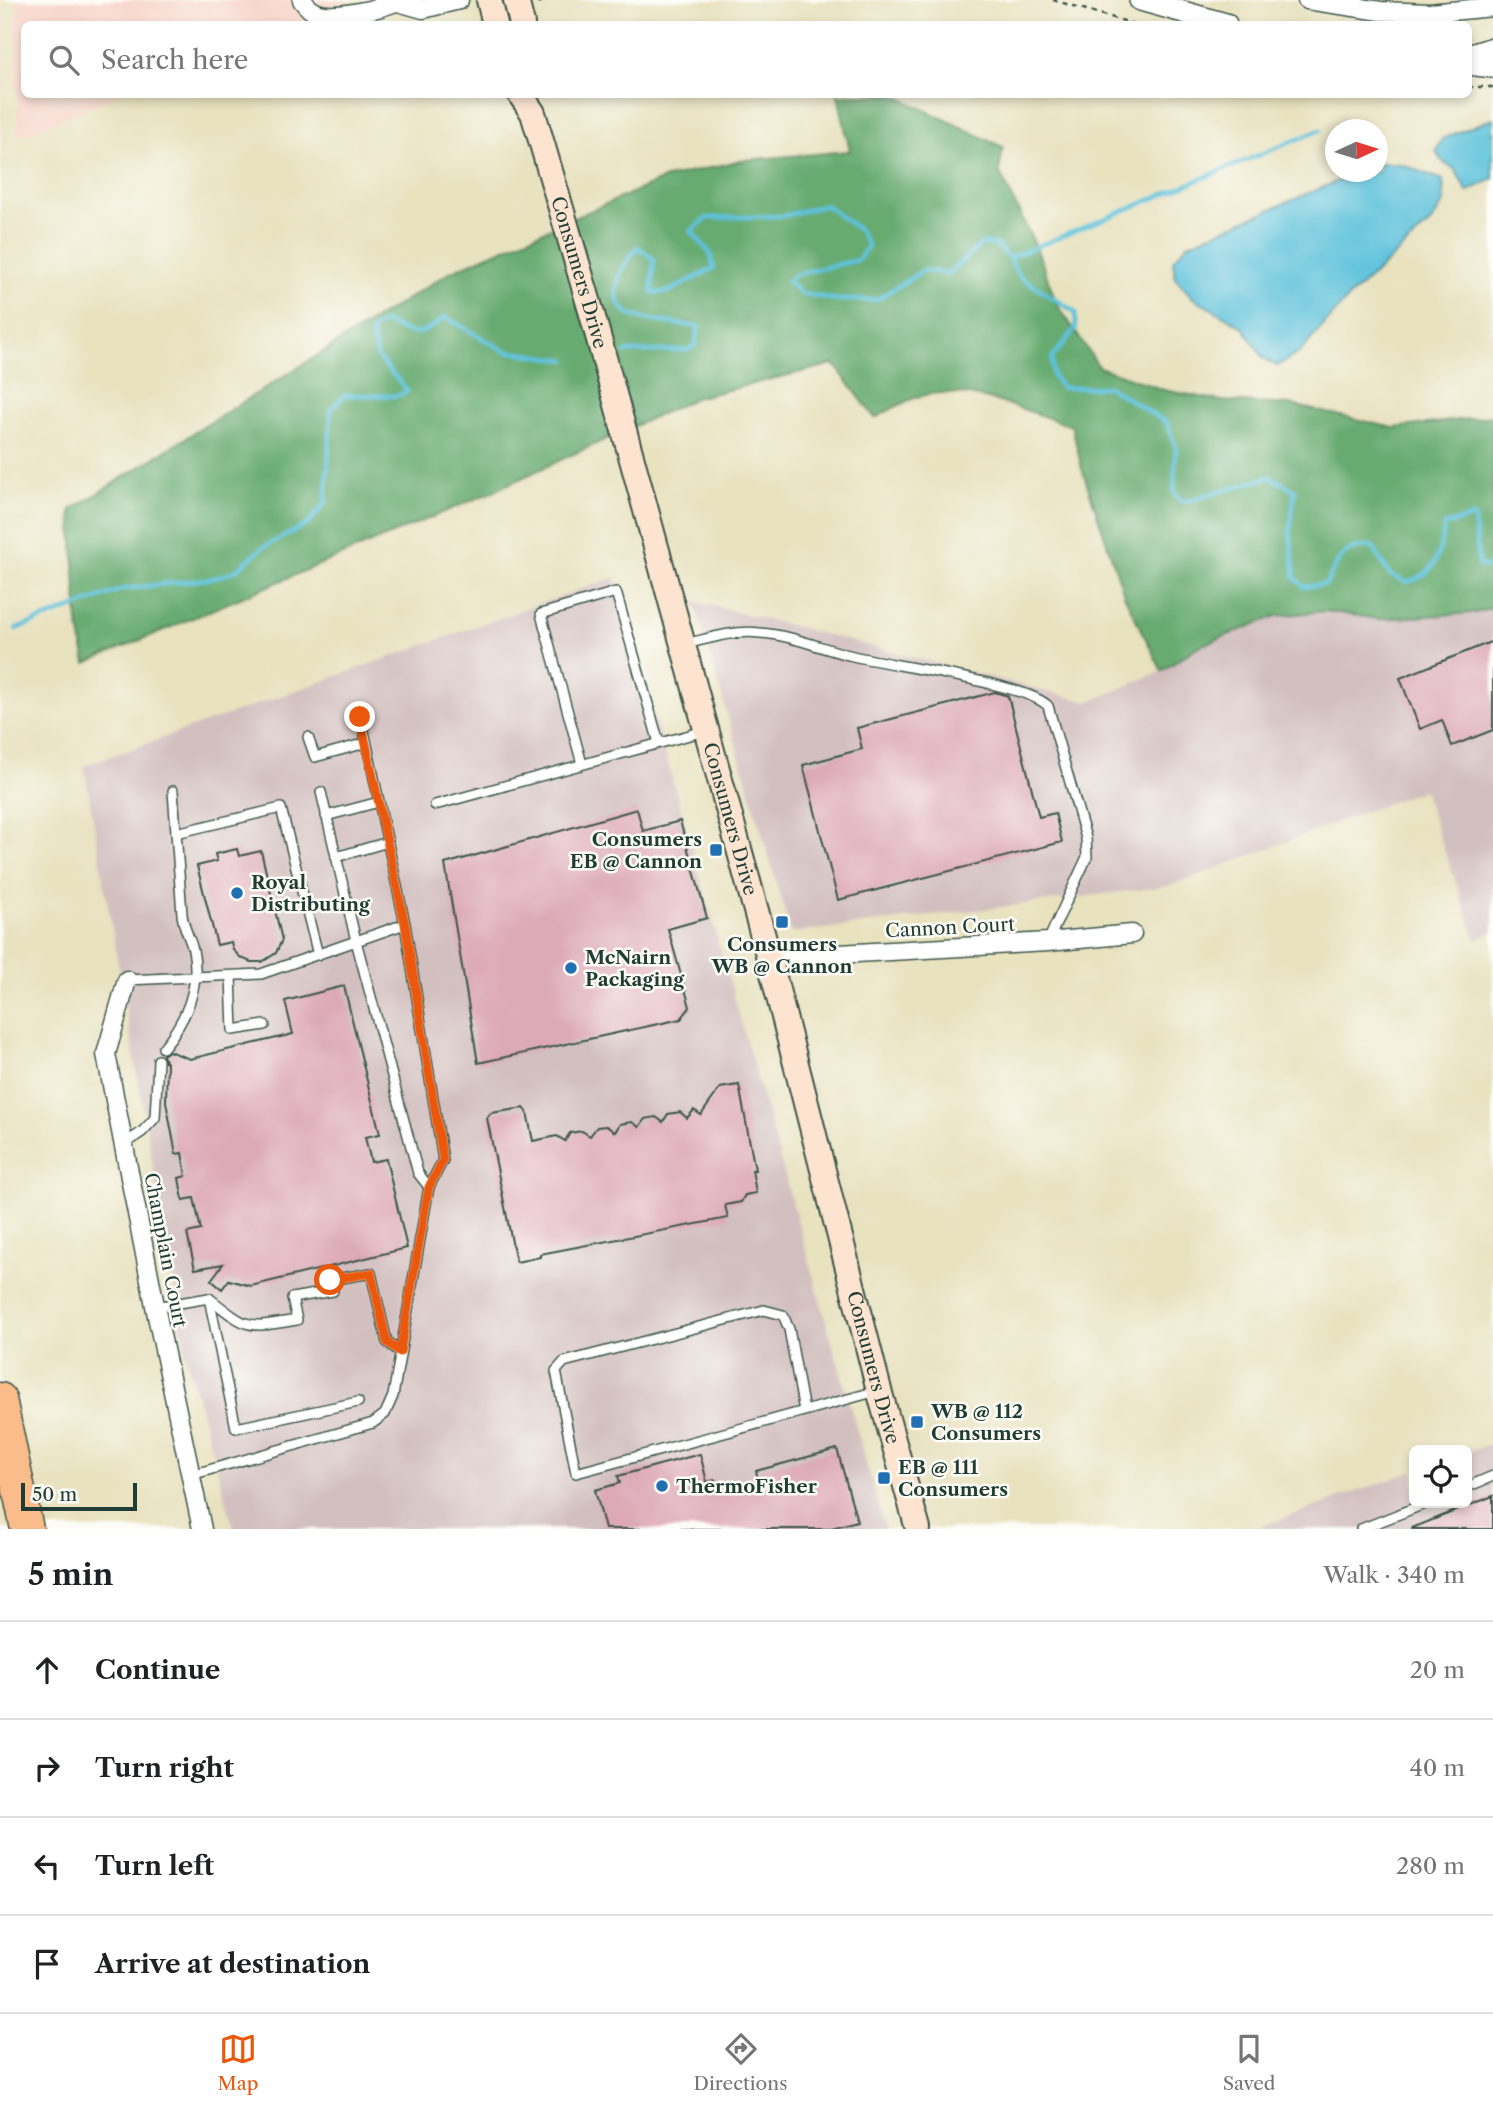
<!DOCTYPE html>
<html lang="en">
<head>
<meta charset="utf-8">
<style>
	:root { --surface:#fff; --page:#f6f6f6; --text:#202124; --muted:#757577; --line:#e0e0e0; --accent:#ea580c }
	body { margin:0; font-family:"Libre Caslon Text",serif; background:var(--page); color:var(--text) }
	.controls { position:absolute; right:21px; bottom:21px; display:grid; overflow:hidden; border-radius:10px; box-shadow:0 4px 10px #0003 }
	.controls button { width:63px; height:63px; display:grid; place-items:center; padding:0; border:0; border-bottom:2px solid var(--line); background:var(--surface); color:var(--text); font:35px sans-serif }
	.compass { position:absolute; left:1325px; top:119px; width:63px; height:63px; border-radius:50%; background:var(--surface); box-shadow:0 4px 10px #0003; rotate:86deg }
	.scale { position:absolute; left:21px; bottom:18px; width:116px; box-sizing:border-box; padding-left:7px; border:4px solid #1f3d34; border-top:0; font-size:19px; line-height:24px; white-space:nowrap; color:#1f3d34; -webkit-text-stroke:5px #fdfcf7; paint-order:stroke }
	.stop { position:absolute; width:21px; height:21px; margin:-16px; border:5px solid #ea580c; border-radius:50%; background:#fff }
	.stop.end { background:#ea580c; border-color:#fff; box-shadow:0 2px 7px #0008 }
	.list { margin:0; padding:0; list-style:none }
	h2 { display:flex; justify-content:space-between; align-items:center; height:91px; margin:0; padding:0 28px; font-size:30px }
	h2 small { font-size:23px; font-weight:400; color:var(--muted) }
	.list li { display:grid; grid-template-columns:46px 1fr auto; gap:21px; align-items:center; box-sizing:border-box; height:98px; padding:0 28px; border-top:2px solid var(--line) }
	.list b { display:block; font-size:26px; white-space:nowrap }
	.list em { font-size:23px; font-style:normal; color:var(--muted) }
	.icon { flex:none; width:38px; height:38px; fill:none; stroke:currentColor; stroke-width:2; stroke-linecap:round; stroke-linejoin:round }
	.map { position:relative; flex:none; width:1493px; height:1529px; overflow:hidden }
	.search { position:absolute; background:var(--surface); box-shadow:0 4px 10px #0003; left:21px; right:21px; top:21px; height:77px; display:flex; align-items:center; gap:18px; box-sizing:border-box; padding:0 24px; border-radius:10px; color:var(--muted); font-size:26px }
	.sheet { height:483px; background:var(--surface) }
	nav { display:flex; justify-content:space-around; align-items:center; box-sizing:border-box; height:98px; border-top:2px solid var(--line); background:var(--surface); font-size:19px; color:var(--muted) }
	nav a { display:grid; justify-items:center; gap:4px }
	nav .on { color:var(--accent) }
	.map>svg:first-child { display:block }
	.built { fill:#f7d1c6 }
	.industrial { fill:#d2bfbf }
	.forest { fill:#67ab71; stroke:#437452; stroke-width:2 }
	.water { fill:#5ec2dc; stroke:#3e8088; stroke-width:2 }
	.lines { fill:none; stroke-linecap:round; stroke-linejoin:round }
	.stream { stroke:#5ec2dc; stroke-width:4.5 }
	.building { fill:#dda9b8 }
	.service-casing { stroke:#3d5649; stroke-width:12 }
	.minor-casing { stroke:#3d5649; stroke-width:21 }
	.tertiary-casing { stroke:#3d5649; stroke-width:24 }
	.secondary-casing { stroke:#3d5649; stroke-width:28 }
	.motorway-casing { stroke:#3d5649; stroke-width:35 }
	.path { stroke:#3d5649; stroke-width:2.5; stroke-dasharray:5 5; stroke-linecap:butt }
	.service { stroke:#fff; stroke-width:9 }
	.minor { stroke:#fff; stroke-width:18 }
	.tertiary { stroke:#fff; stroke-width:21 }
	.secondary { stroke:#fde4d0; stroke-width:24 }
	.motorway { stroke:#f9bc8a; stroke-width:32 }
	.route { stroke:#ea580c; stroke-width:9 }
	.poi-dot { fill:#1f6fb2; stroke:#fdfcf7; stroke-width:2.5 }
	.labels { text-anchor:middle; stroke-width:5; stroke-linejoin:round; paint-order:stroke }
	.street-label { font-size:19px; fill:#1f3d34; stroke:#fdfcf7 }
	.poi-label { font-size:19px; font-weight:bold; fill:#1f3d34; stroke:#fdfcf7; text-anchor:start }
</style>
</head>
<body>
<div class="map">
<svg width="1493" height="1529" viewBox="0 0 1493 1529">
	<rect width="100%" height="100%" fill="#fdfcf7"/>
	<filter id="ink" filterUnits="userSpaceOnUse"><feTurbulence type="fractalNoise" baseFrequency=".0143" numOctaves="2"/><feDisplacementMap in="SourceGraphic" scale="14" xChannelSelector="R" yChannelSelector="G"/><feConvolveMatrix kernelMatrix="1 2 1 2 8 2 1 2 1" color-interpolation-filters="sRGB"/></filter>
	<filter id="wash" filterUnits="userSpaceOnUse"><feTurbulence type="fractalNoise" baseFrequency=".00686" numOctaves="4" result="noise"/><feDisplacementMap in="SourceGraphic" scale="28" xChannelSelector="R" yChannelSelector="G"/><feGaussianBlur stdDeviation="1.57" result="paint"/><feColorMatrix in="noise" values="0 0 0 0 0 0 0 0 0 0 0 0 0 0 0 0 0 1.4 0 .05"/><feComposite in="paint" operator="in"/></filter>
	<g filter="url(#wash)">
		<rect width="100%" height="100%" fill="#e8e2bf"/>
		<!-- built -->
		<polygon class="built" points="17,0 349,0 289,24 24,24 24,94 119,95 17,137"/>
		<!-- industrial -->
		<g class="industrial">
			<polygon points="615,577 885,1529 234,1529 186,1357 84,766"/>
			<polygon points="694,601 1088,702 1162,671 1197,647 1276,616 1325,611 1379,619 1475,613 1493,607 1493,932 1476,939 1423,790 1169,886 791,933"/>
			<polygon points="1493,1443 1493,1529 1254,1529 1414,1471 1414,1503 1467,1503 1467,1452"/>
		</g>
		<!-- forest -->
		<path class="forest" d="M 838,95 L 894,95 L 1003,147 L 999,171 L 1036,247 L 1057,304 L 1099,367 L 1164,390 L 1222,401 L 1292,405 L 1394,428 L 1493,416 L 1493,607 L 1475,613 L 1379,619 L 1325,611 L 1276,616 L 1197,647 L 1162,671 L 1125,597 L 1082,469 L 1072,426 C 1032,413 983,392 941,393 C 917,393 895,407 875,418 L 834,364 L 695,398 L 489,493 L 86,663 L 78,622 L 71,510 L 452,271 L 666,178 L 744,160 L 850,151 Z"/>
		<!-- water -->
		<g class="water">
			<polygon points="1493,118 1493,179 1467,192 1455,169 1444,163 1436,151 1442,139"/>
			<polygon points="1379,163 1401,164 1443,180 1444,202 1432,221 1346,300 1300,352 1277,366 1264,359 1243,327 1193,298 1175,278 1173,260 1188,244 1359,172 1378,172"/>
		</g>
		<g class="lines">
			<!-- stream -->
			<g class="stream">
				<polyline points="1009,258 1320,130"/>
				<path d="M 626,352 L 687,350 L 695,345 L 699,327 C 685,325 637,319 629,314 C 603,295 623,264 638,247 L 654,259 L 652,293 L 668,292 L 714,268 L 710,253 L 691,231 L 707,218 L 784,216 L 825,205 L 859,230 L 868,246 L 858,260 L 796,274 L 788,281 L 800,293 L 837,300 L 876,300 L 924,270 L 948,274 L 981,244 L 995,244 L 1009,258 L 1019,276 L 1075,312 L 1076,328 L 1052,358 L 1053,377 L 1063,388 L 1109,387 L 1167,423 L 1176,448 L 1174,493 L 1182,502 L 1270,477 L 1295,490 L 1290,531 L 1295,578 L 1304,587 L 1326,584 C 1340,558 1340,548 1372,546 L 1390,575 L 1407,582 C 1439,573 1438,554 1445,525 L 1474,517 L 1479,566 L 1488,567 L 1493,563"/>
				<path d="M 16,629 L 123,589 L 215,578 L 235,571 L 262,548 L 308,524 L 326,502 L 331,409 L 345,395 L 396,396 L 408,391 L 378,358 L 371,331 L 384,322 C 415,336 418,339 445,317 L 505,351 L 566,360"/>
			</g>
		</g>
		<g id="blocks">
			<!-- building -->
			<g class="building">
				<polygon points="1493,641 1493,730 1452,746 1442,720 1420,729 1400,678"/>
				<polygon points="995,692 1008,696 1039,817 1055,813 1062,842 838,900 803,765 862,749 857,728"/>
				<polygon points="637,809 643,831 680,821 707,918 668,929 690,1007 681,1019 478,1063 445,864"/>
				<polygon points="237,849 239,856 261,851 282,940 276,953 262,962 251,962 241,958 233,950 231,942 217,945 197,866 217,861 215,854"/>
				<polygon points="344,986 380,1134 365,1137 371,1162 386,1159 407,1248 251,1286 229,1280 222,1289 211,1280 223,1264 195,1269 187,1233 201,1230 194,1198 183,1200 179,1178 186,1176 182,1153 176,1154 166,1102 167,1063 165,1062 163,1055 169,1051 190,1059 293,1034 285,1001"/>
				<polygon points="739,1085 755,1170 752,1170 756,1193 745,1195 741,1202 725,1205 728,1218 540,1254 540,1257 516,1262 487,1118 491,1113 524,1108 527,1112 533,1141 557,1136 565,1141 570,1133 582,1131 590,1136 597,1127 606,1126 615,1132 620,1124 632,1122 639,1127 645,1119 656,1117 663,1122 668,1114 680,1112 687,1118 694,1110 701,1115 720,1088"/>
				<polygon points="837,1449 857,1521 828,1529 605,1529 595,1490 620,1483 618,1476 700,1454 707,1482 715,1480 718,1493 759,1483 756,1471"/>
				<polygon points="1493,1496 1493,1529 1412,1529 1412,1528"/>
			</g>
		</g>
	</g>
	<g filter="url(#ink)">
		<use href="#blocks" fill-opacity="0" stroke="#3d5649" stroke-width="2"/>
		<g class="lines">
			<defs>
				<g id="service">
					<path d="M 686,644 C 710,638 735,630 760,633 C 792,635 822,649 853,656 C 890,665 1028,684 1048,706 L 1086,838 L 1087,857 L 1048,941"/>
					<polyline points="361,717 405,924"/>
					<polyline points="308,737 315,757 366,743"/>
					<polyline points="582,764 541,614 616,592 659,743"/>
					<polyline points="321,792 356,941 418,1173 429,1187"/>
					<polyline points="435,805 704,731"/>
					<polyline points="326,816 379,802"/>
					<polyline points="176,833 281,808 318,955"/>
					<polyline points="336,857 388,842"/>
					<polyline points="231,976 233,1030 265,1025"/>
					<polyline points="127,980 261,974 405,924 443,1160 429,1187 393,1396 385,1414 373,1423 191,1475"/>
					<path d="M 163,1048 C 186,1020 201,988 193,950 C 190,938 183,927 182,914 C 179,873 176,832 173,791"/>
					<polyline points="124,1144 142,1132 155,1118 158,1060"/>
					<path d="M 209,1298 C 250,1330 246,1328 297,1320 L 292,1298 L 333,1291 L 330,1280 L 371,1273 L 387,1342 L 400,1352"/>
					<polyline points="155,1307 209,1298 236,1428 358,1402"/>
					<path d="M 804,1411 L 789,1329 L 783,1315 L 764,1310 L 564,1362 L 556,1371 L 576,1473 C 676,1446 777,1419 877,1391"/>
					<polyline points="1467,1487 1493,1476"/>
					<polyline points="1361,1529 1427,1503"/>
				</g>
				<g id="minor">
					<path d="M 302,0 C 305,4 310,10 315,12 C 331,21 383,8 400,0"/>
					<polyline points="1307,0 1381,11 1429,13 1493,7"/>
					<polyline points="398,2 423,9 459,0"/>
					<polyline points="769,958 1048,942 1132,934"/>
					<polyline points="127,980 106,1054 157,1316 202,1529"/>
				</g>
				<g id="tertiary">
					<polyline points="1140,0 1226,24"/>
					<polyline points="1468,56 1493,48"/>
					<polyline points="1468,64 1493,67"/>
				</g>
				<g id="secondary">
					<polyline points="489,0 495,24"/>
					<polyline points="516,0 522,24"/>
					<path id="s1" d="M 520,94 L 533,113 L 592,314 L 769,958 L 879,1390 L 918,1529"/>
				</g>
				<polyline id="motorway" points="0,1399 27,1529"/>
			</defs>
			<!-- service casing -->
			<use href="#service" class="service-casing"/>
			<!-- minor casing -->
			<use href="#minor" class="minor-casing"/>
			<!-- tertiary casing -->
			<use href="#tertiary" class="tertiary-casing"/>
			<!-- secondary casing -->
			<use href="#secondary" class="secondary-casing"/>
			<!-- motorway casing -->
			<use href="#motorway" class="motorway-casing"/>
			<!-- path -->
			<g class="path">
				<polyline points="1053,0 1134,24"/>
				<polyline points="538,3 545,0"/>
				<polyline points="1468,87 1493,87"/>
			</g>
			<!-- service -->
			<use href="#service" class="service"/>
			<!-- minor -->
			<use href="#minor" class="minor"/>
			<!-- tertiary -->
			<use href="#tertiary" class="tertiary"/>
			<!-- secondary -->
			<use href="#secondary" class="secondary"/>
			<!-- motorway -->
			<use href="#motorway" class="motorway"/>
		</g>
	</g>
	<g class="lines" filter="url(#ink)">
		<!-- route -->
		<polyline class="route" points="330,1280 371,1273 387,1342 400,1352 429,1187 443,1160 405,924 360,717"/>
	</g>
	<!-- markers -->
	<g class="poi-dot">
		<rect x="709" y="843" width="14" height="14" rx="3.5"/>
		<circle cx="237" cy="893" r="7"/>
		<rect x="775" y="915" width="14" height="14" rx="3.5"/>
		<circle cx="571" cy="968" r="7"/>
		<rect x="910" y="1415" width="14" height="14" rx="3.5"/>
		<rect x="877" y="1471" width="14" height="14" rx="3.5"/>
		<circle cx="662" cy="1486" r="7"/>
	</g>
	<g class="labels">
		<!-- street labels -->
		<g class="street-label">
			<text dy="7" stroke="none"><textPath href="#s1" startOffset="189">Consumers Drive</textPath></text>
			<text dy="7" stroke="none"><textPath href="#s1" startOffset="756">Consumers Drive</textPath></text>
			<text transform="translate(950 927) rotate(-3)" y="7">Cannon Court</text>
			<text transform="translate(166 1250) rotate(79)" y="7">Champlain Court</text>
			<text dy="7" stroke="none"><textPath href="#s1" startOffset="1323">Consumers Drive</textPath></text>
		</g>
		<!-- poi labels -->
		<g class="poi-label">
			<text x="702" y="846" text-anchor="end">Consumers<tspan x="702" dy="22">EB @ Cannon</tspan></text>
			<text x="251" y="889">Royal<tspan x="251" dy="22">Distributing</tspan></text>
			<text x="782" y="951" text-anchor="middle">Consumers<tspan x="782" dy="22">WB @ Cannon</tspan></text>
			<text x="585" y="964">McNairn<tspan x="585" dy="22">Packaging</tspan></text>
			<text x="931" y="1418">WB @ 112<tspan x="931" dy="22">Consumers</tspan></text>
			<text x="898" y="1474">EB @ 111<tspan x="898" dy="22">Consumers</tspan></text>
			<text x="676" y="1493">ThermoFisher</text>
		</g>
	</g>
</svg>
<div class="controls">
<button><svg class="icon" aria-label="locate" viewBox="0 0 24 24"><circle cx="12" cy="12" r="6"/><path d="M12 2v4M12 18v4M2 12h4M18 12h4"/></svg></button>
</div>
<svg class="compass" viewBox="-18 -18 36 36"><path d="M0-13l5 13h-10z" fill="#e53935"/><path d="M0 13l5-13h-10z" fill="#757577"/></svg>
<div class="scale">50 m</div>
<div class="stop" style="left:330px;top:1280px"></div>
<div class="stop end" style="left:360px;top:717px"></div>
<div class="search"><svg class="icon" aria-label="search" viewBox="0 0 24 24"><circle cx="10" cy="10" r="6"/><path d="M15 15l6 6"/></svg>Search here</div>
</div>
<section class="sheet">
<h2>5 min<small>Walk · 340 m</small></h2>
<ul class="list">
<li><svg class="icon" aria-label="ahead" viewBox="0 0 24 24"><path d="M12 20V5M6 11l6-6 6 6"/></svg><div><b>Continue</b></div><em>20 m</em></li>
<li><svg class="icon" aria-label="right" viewBox="0 0 24 24"><path d="M7 20v-9h11M14 6l5 5-5 5"/></svg><div><b>Turn right</b></div><em>40 m</em></li>
<li><svg class="icon" aria-label="left" viewBox="0 0 24 24"><path d="M17 20v-9H6M10 6l-5 5 5 5"/></svg><div><b>Turn left</b></div><em>280 m</em></li>
<li><svg class="icon" aria-label="arrive" viewBox="0 0 24 24"><path d="M6 21V4h12l-3 4 3 4H6"/></svg><div><b>Arrive at destination</b></div></li>
</ul>
</section>
<nav>
<a class="on"><svg class="icon" aria-label="map" viewBox="0 0 24 24"><path d="M3 6l6-2 6 2 6-2v14l-6 2-6-2-6 2zM9 4v14M15 6v14"/></svg>Map</a>
<a><svg class="icon" aria-label="directions" viewBox="0 0 24 24"><path d="M12 3l9 9-9 9-9-9zM9 14v-3h6M13 9l2 2-2 2"/></svg>Directions</a>
<a><svg class="icon" aria-label="saved" viewBox="0 0 24 24"><path d="M7 4h10v16l-5-4-5 4z"/></svg>Saved</a>
</nav>
</body>
</html>
